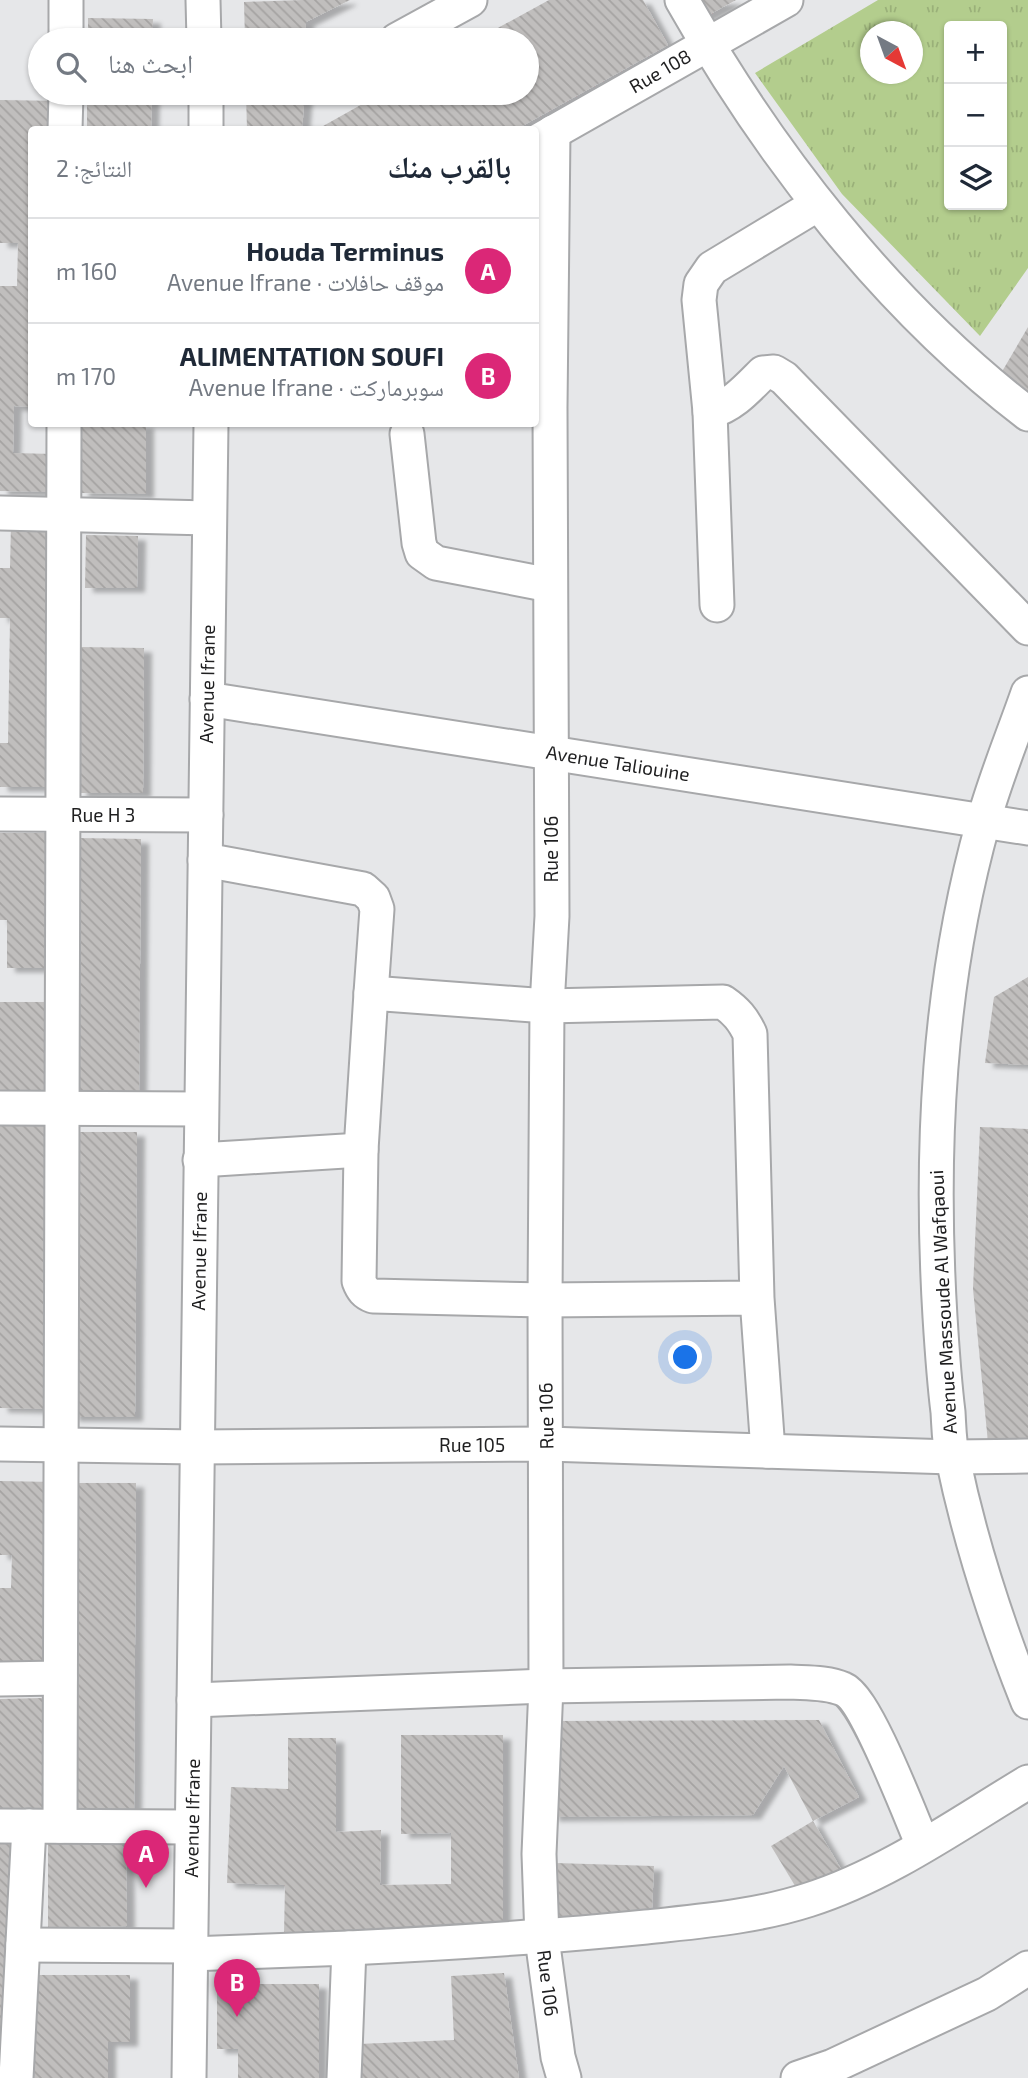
<!DOCTYPE html>
<html lang="ar">
<head>
<meta charset="utf-8">
<style>
	:root { --surface:#fff; --page:#f2f2f3; --text:#1f2937; --muted:#747a83; --line:#e0e1e3; --accent:#db2777 }
	body { margin:0; font-family:"Exo 2","Noto Naskh Arabic",sans-serif; background:var(--page); color:var(--text); direction:rtl }
	.controls { position:absolute; right:21px; top:21px; display:grid; overflow:hidden; border-radius:7px; box-shadow:0 2px 5px #0004 }
	.controls button { width:63px; height:63px; display:grid; place-items:center; padding:0; border:0; border-bottom:2px solid var(--line); background:var(--surface); color:var(--text); font:35px sans-serif }
	.compass { position:absolute; left:860px; top:21px; width:63px; height:63px; border-radius:50%; background:var(--surface); box-shadow:0 2px 5px #0004; rotate:139deg }
	.you { position:absolute; left:686px; top:1358px; width:24px; height:24px; margin:-18px; border:5px solid #fff; border-radius:50%; background:#1a73e8; box-shadow:0 0 0 10px #1a73e833 }
	.badge { display:grid; place-items:center; width:46px; height:46px; border-radius:50%; background:var(--accent); color:#fff; font-size:23px; font-weight:700 }
	.pin { position:absolute; translate:-50% -58px; filter:drop-shadow(0 2px 4px #0008) }
	.pin::after { content:''; position:absolute; top:37px; width:24px; height:21px; background:inherit; clip-path:polygon(0 0,100% 0,50% 100%) }
	.list { margin:0; padding:0; list-style:none }
	h2 { display:flex; justify-content:space-between; align-items:center; height:91px; margin:0; padding:0 28px; font-size:30px }
	h2 small { font-size:23px; font-weight:400; color:var(--muted) }
	.list li { display:grid; grid-template-columns:46px 1fr auto; gap:21px; align-items:center; box-sizing:border-box; height:105px; padding:0 28px; border-top:2px solid var(--line) }
	.list b { display:block; font-size:26px; white-space:nowrap }
	.list p { margin:0; font-size:23px; white-space:nowrap; color:var(--muted) }
	.list em { font-size:23px; font-style:normal; color:var(--muted) }
	.icon { flex:none; width:38px; height:38px; fill:none; stroke:currentColor; stroke-width:2; stroke-linecap:round; stroke-linejoin:round }
	.map { position:relative; flex:none; width:1028px; height:2078px; overflow:hidden; direction:ltr }
	.search { position:absolute; background:var(--surface); box-shadow:0 2px 5px #0004; left:28px; top:28px; width:511px; height:77px; display:flex; align-items:center; gap:18px; box-sizing:border-box; padding:0 24px; border-radius:38px; color:var(--muted); font-size:26px }
	.panel { position:absolute; background:var(--surface); box-shadow:0 2px 5px #0004; left:28px; top:126px; width:511px; height:301px; border-radius:7px; direction:rtl }
	.map>svg:first-child { display:block }
	.grass { fill:url(#grass-tufts); fill-rule:evenodd }
	.building { fill:url(#building-back-hatch); filter:url(#shadow) }
	.lines { fill:none; stroke-linecap:round; stroke-linejoin:round }
	.minor-casing { stroke:#a7a8aa; stroke-width:37 }
	.minor { stroke:#fff; stroke-width:33 }
	.labels { text-anchor:middle; stroke-width:5; stroke-linejoin:round; paint-order:stroke }
	.street-label { font-size:19px; fill:#1f1f20; stroke:#fff }
</style>
</head>
<body>
<div class="map">
<svg width="1028" height="2078" viewBox="0 0 1028 2078">
	<defs>
		<pattern id="grass-tufts" width="24" height="20" patternUnits="userSpaceOnUse" patternTransform="scale(1.75)"><rect width="24" height="20" fill="#b3cd8d"/><path d="M3 7l-1-3M5 7V3M7 7l1-3M15 17l-1-3M17 17v-4M19 17l1-3" fill="none" stroke="#9ab079"/></pattern>
		<pattern id="building-back-hatch" width="6" height="6" patternUnits="userSpaceOnUse" patternTransform="scale(1.75)"><rect width="6" height="6" fill="#c0bebd"/><path d="M-1 5l2 2M0 0l6 6M5-1l2 2" fill="none" stroke="#a5a3a2"/></pattern>
		<filter id="shadow"><feDropShadow dx="8" dy="4.5" stdDeviation="2" flood-color="#0004"/></filter>
	</defs>
	<rect width="100%" height="100%" fill="#e6e7e9"/>
	<!-- grass -->
	<path class="grass" d="M 878,0 L 1028,0 L 1028,268 L 980,336 L 842,194 L 755,73 ZM 949,26 L 1002,26 L 1002,205 L 949,205 ZM 870,32 L 912,32 L 912,74 L 870,74 Z"/>
	<!-- building -->
	<g class="building">
		<polygon points="303,0 350,0 306,22 305,40 245,40 244,2"/>
		<polygon points="549,0 643,0 668,45 515,130 316,130 382,93 527,93 527,40 476,40"/>
		<polygon points="693,0 736,0 703,18"/>
		<polygon points="88,18 153,19 152,40 88,40"/>
		<polygon points="87,93 152,93 151,130 87,130"/>
		<polygon points="246,93 305,93 302,130 247,130"/>
		<polygon points="0,100 62,101 61,130 32,130 32,407 14,406 13,453 53,454 52,492 0,491 0,286 17,286 18,243 0,243"/>
		<polygon points="1028,327 1028,399 1000,375"/>
		<polygon points="82,424 146,424 146,494 81,493"/>
		<polygon points="11,525 55,525 52,787 0,787 0,743 8,743 10,618 0,618 0,568 10,568"/>
		<polygon points="86,535 138,536 137,588 85,588"/>
		<polygon points="79,647 144,648 143,793 79,793"/>
		<polygon points="0,833 53,833 51,968 7,968 7,920 0,920"/>
		<polygon points="77,838 141,839 139,1096 75,1096"/>
		<polygon points="1028,977 1028,1065 985,1063 994,997"/>
		<polygon points="0,1002 51,1002 50,1095 0,1094"/>
		<polygon points="0,1117 50,1117 44,1409 0,1408"/>
		<polygon points="980,1127 1028,1129 1028,1452 989,1453 973,1289"/>
		<polygon points="72,1132 137,1132 135,1417 71,1417"/>
		<polygon points="0,1481 53,1482 48,1671 0,1669 0,1588 11,1588 12,1555 0,1555"/>
		<polygon points="72,1483 136,1483 134,1818 70,1818"/>
		<polygon points="42,1698 44,1810 0,1811 0,1699"/>
		<polygon points="819,1720 859,1797 813,1821 784,1766 753,1815 551,1817 551,1721"/>
		<polygon points="401,1735 503,1735 503,1933 284,1934 285,1885 227,1883 231,1787 288,1789 288,1738 336,1738 336,1832 381,1830 380,1885 451,1884 451,1833 401,1834"/>
		<polygon points="813,1821 841,1869 800,1894 771,1846"/>
		<polygon points="0,1839 12,1839 0,2078"/>
		<polygon points="126,1843 127,1926 48,1927 48,1844"/>
		<polygon points="555,1863 654,1866 652,1910 553,1924"/>
		<polygon points="504,1973 519,2078 359,2078 358,2044 454,2040 451,1976"/>
		<polygon points="28,1975 130,1975 130,2042 108,2042 108,2078 27,2078"/>
		<polygon points="217,1984 319,1984 319,2078 238,2078 238,2049 217,2049"/>
	</g>
	<g class="lines">
		<defs>
			<g id="minor">
				<polyline points="203,0 204,40"/>
				<path d="M 682,0 C 769,154 887,306 1028,414"/>
				<polyline points="66,40 66,0"/>
				<polyline points="397,40 470,0"/>
				<polyline points="206,93 206,130"/>
				<polyline points="65,130 66,93"/>
				<polyline points="553,132 550,407 552,916 547,1006 545,1300 546,1686 539,1854 542,1938 558,2057 564,2078"/>
				<polyline points="536,142 786,0"/>
				<path d="M 710,412 C 733,405 746,390 763,373 L 774,372 L 784,378 L 1028,628"/>
				<polyline points="407,434 419,543 422,553 436,563 550,585"/>
				<polyline points="0,513 209,518"/>
				<polyline points="717,605 710,412 699,300 701,284 712,268 818,204"/>
				<path d="M 1028,693 C 1013,736 995,779 983,823 C 938,984 930,1151 940,1317 C 942,1349 944,1380 948,1412 C 949,1428 949,1444 953,1459 C 970,1541 997,1624 1028,1702"/>
				<polyline points="207,699 1028,828"/>
				<polyline points="0,814 206,815"/>
				<polyline points="205,860 363,889 373,898 377,909 371,993"/>
				<polyline points="0,1108 201,1109"/>
				<polyline points="200,1160 361,1150"/>
				<path d="M 757,1298 L 545,1300 L 373,1296 C 365,1293 362,1289 359,1281 L 361,1150 L 371,993 L 547,1006 L 723,1002 C 736,1011 743,1019 750,1034 L 757,1298 L 768,1451"/>
				<polyline points="0,1444 197,1447 547,1444 952,1457 1028,1456"/>
				<polyline points="0,1679 60,1678"/>
				<path d="M 194,1700 L 546,1686 L 790,1682 C 807,1683 827,1682 843,1689 C 866,1698 911,1818 923,1845"/>
				<polyline points="0,1826 191,1827"/>
				<polyline points="60,1826 64,424"/>
				<polyline points="23,1945 191,1946"/>
				<path d="M 349,1948 C 448,1943 547,1937 646,1927 C 701,1921 755,1917 808,1900 C 887,1875 958,1824 1028,1782"/>
				<polyline points="190,1954 349,1948 344,2078"/>
				<polyline points="16,2078 29,1826"/>
				<polyline points="189,2078 211,424"/>
				<polyline points="798,2078 833,2066 987,1994 1028,1968"/>
			</g>
		</defs>
		<!-- minor casing -->
		<use href="#minor" class="minor-casing"/>
		<!-- minor -->
		<use href="#minor" class="minor"/>
	</g>
	<g class="labels">
		<!-- street labels -->
		<g class="street-label">
			<text transform="translate(660 71) rotate(-30)" y="7">Rue 108</text>
			<text transform="translate(207 684) rotate(-89)" y="7">Avenue Ifrane</text>
			<text transform="translate(618 763) rotate(9)" y="7">Avenue Taliouine</text>
			<text x="103" y="822">Rue H 3</text>
			<text transform="translate(551 849) rotate(-90)" y="7">Rue 106</text>
			<text transform="translate(199 1251) rotate(-89)" y="7">Avenue Ifrane</text>
			<text transform="translate(943 1302) rotate(-93)" y="7">Avenue Massoude Al Wafqaoui</text>
			<text transform="translate(546 1416) rotate(-91)" y="7">Rue 106</text>
			<text x="472" y="1452">Rue 105</text>
			<text transform="translate(192 1818) rotate(-89)" y="7">Avenue Ifrane</text>
			<text transform="translate(548 1983) rotate(83)" y="7">Rue 106</text>
		</g>
	</g>
</svg>
<div class="controls">
<button>+</button>
<button>−</button>
<button><svg class="icon" aria-label="layers" viewBox="0 0 24 24"><path d="M12 4l9 5-9 5-9-5zM3 14l9 5 9-5"/></svg></button>
</div>
<svg class="compass" viewBox="-18 -18 36 36"><path d="M0-13l5 13h-10z" fill="#e53935"/><path d="M0 13l5-13h-10z" fill="#747a83"/></svg>
<div class="you"></div>
<div class="pin badge" style="left:146px;top:1888px">A</div>
<div class="pin badge" style="left:237px;top:2017px">B</div>
<div class="search"><svg class="icon" aria-label="search" viewBox="0 0 24 24"><circle cx="10" cy="10" r="6"/><path d="M15 15l6 6"/></svg>ابحث هنا</div>
<section class="panel">
<h2>بالقرب منك<small>النتائج: 2</small></h2>
<ul class="list">
<li><span class="badge">A</span><div><b>Houda Terminus</b><p>موقف حافلات · Avenue Ifrane</p></div><em>160 m</em></li>
<li><span class="badge">B</span><div><b>ALIMENTATION SOUFI</b><p>سوبرماركت · Avenue Ifrane</p></div><em>170 m</em></li>
</ul>
</section>
</div>
</body>
</html>
